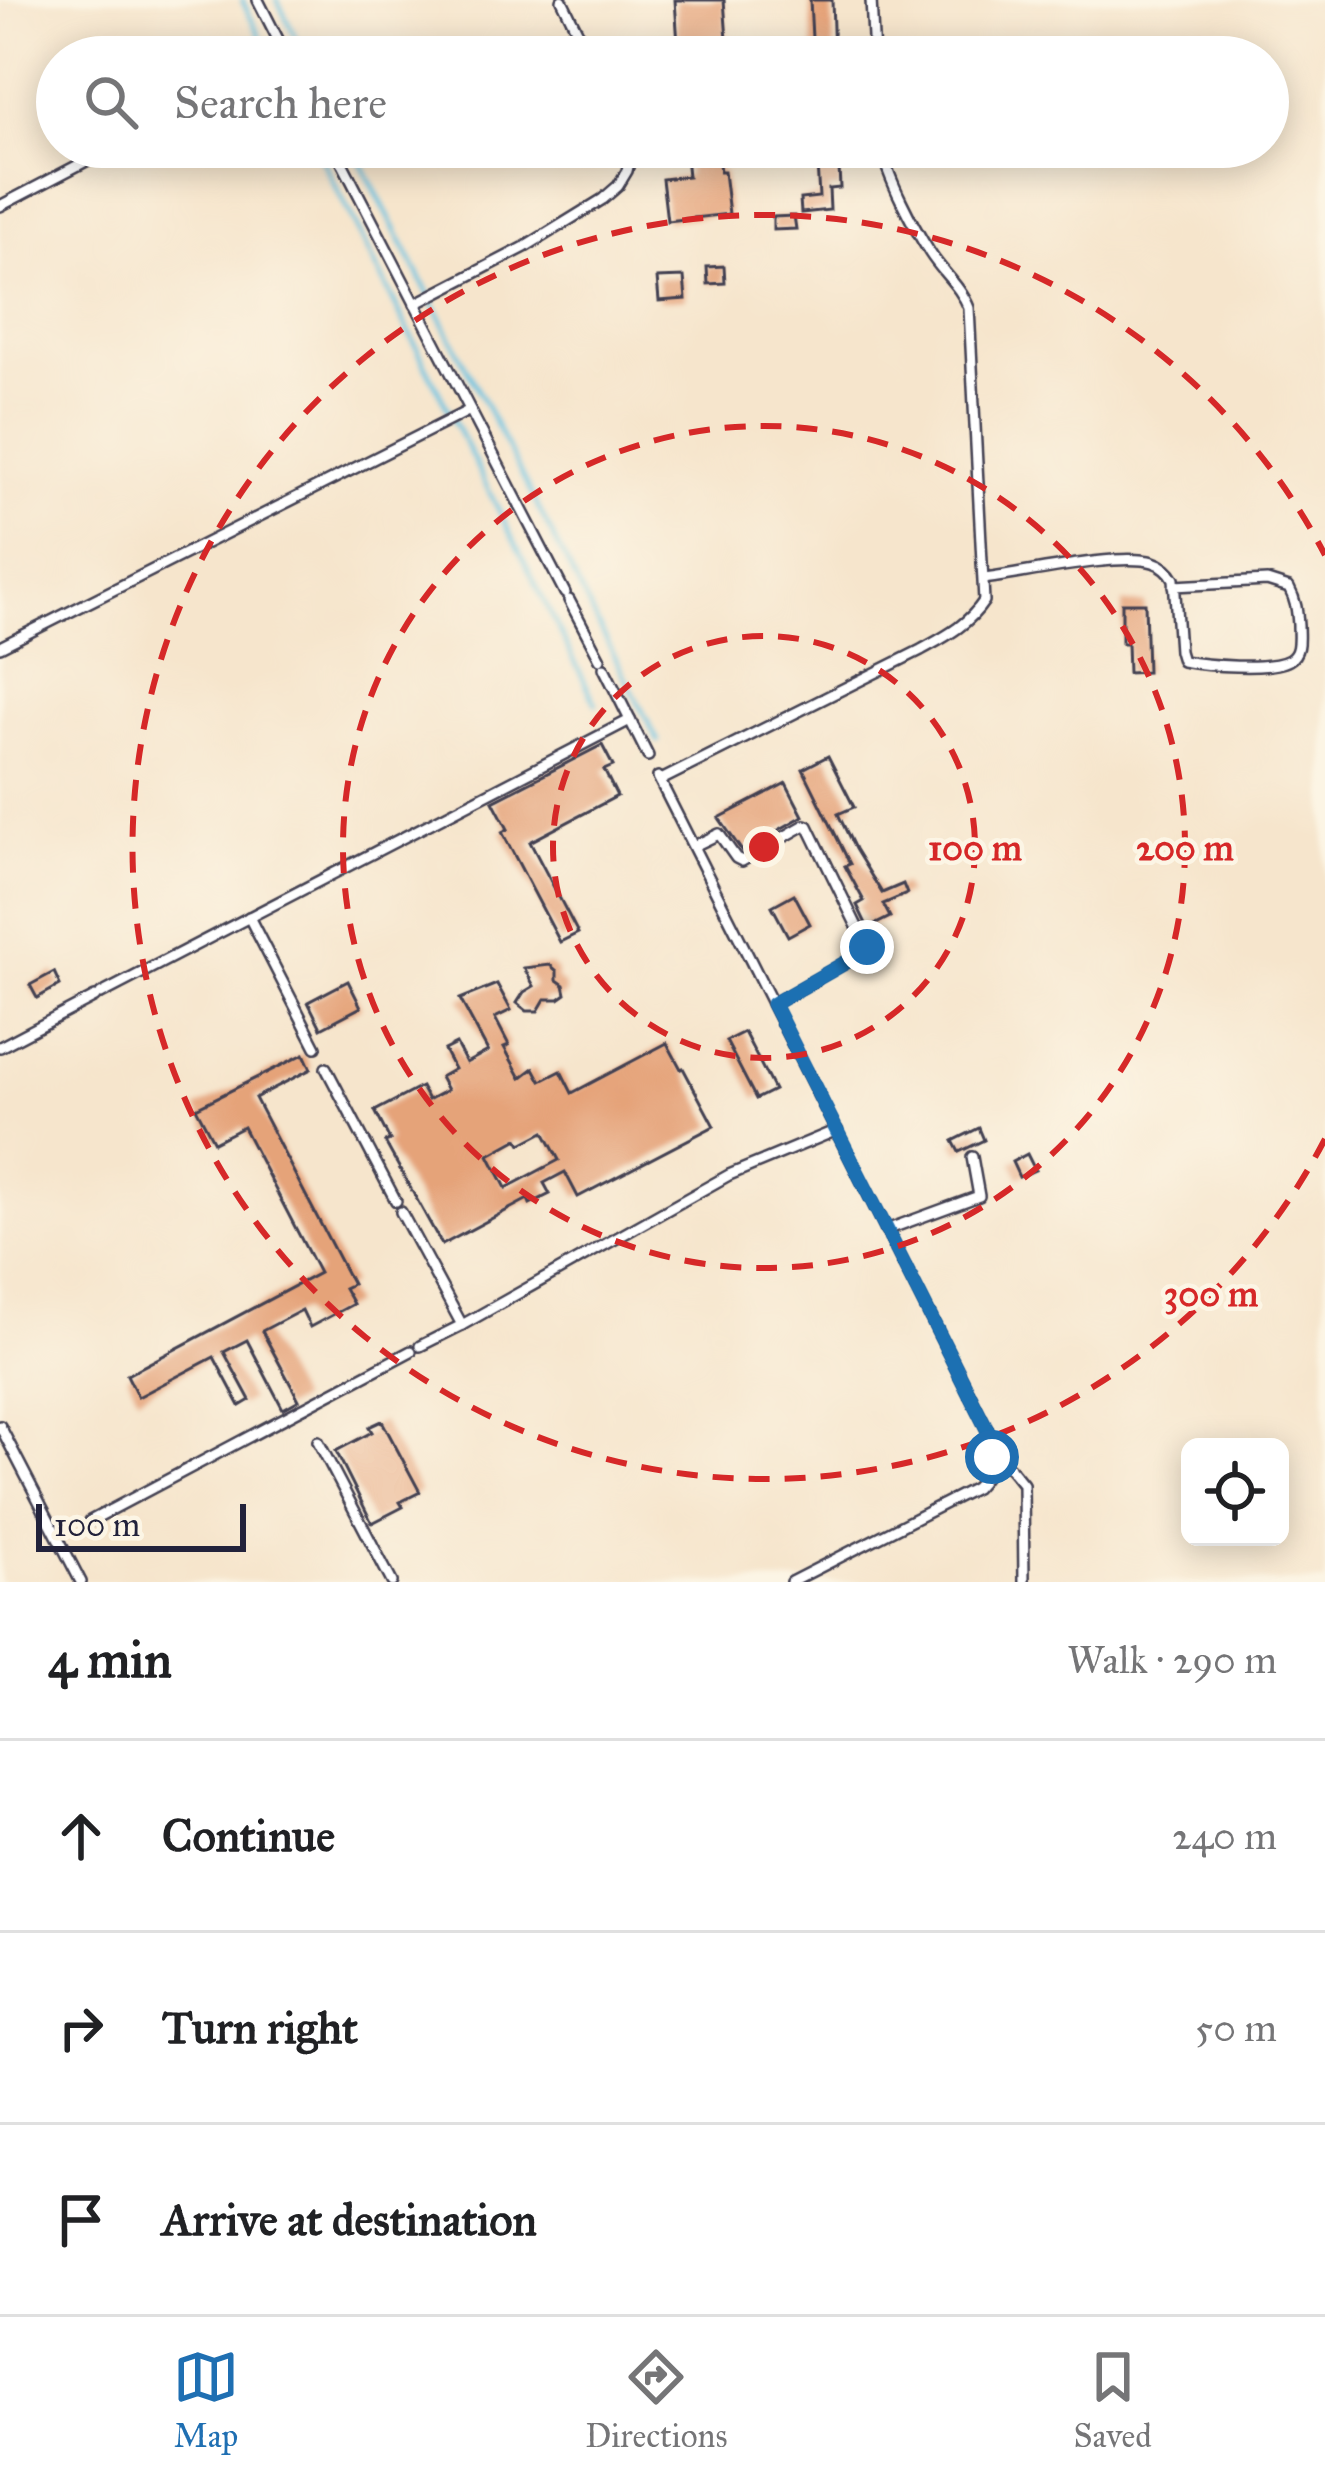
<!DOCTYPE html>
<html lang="en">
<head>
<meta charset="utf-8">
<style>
	:root { --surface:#fff; --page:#f2f2f2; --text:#202124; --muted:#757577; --line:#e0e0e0; --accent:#1f6fb2 }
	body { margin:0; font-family:"IM FELL Great Primer",serif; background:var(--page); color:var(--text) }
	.controls { position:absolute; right:36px; bottom:36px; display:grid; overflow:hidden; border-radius:18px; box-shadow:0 6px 30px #0003 }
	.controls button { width:108px; height:108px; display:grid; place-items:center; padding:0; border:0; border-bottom:3px solid var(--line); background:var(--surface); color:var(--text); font:60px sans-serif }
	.scale { position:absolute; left:36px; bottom:30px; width:210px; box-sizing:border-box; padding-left:12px; border:6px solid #22223b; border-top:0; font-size:33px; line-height:42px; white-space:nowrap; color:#22223b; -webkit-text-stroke:9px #fcf5e5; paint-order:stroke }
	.stop { position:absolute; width:36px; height:36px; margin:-27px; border:9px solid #1f6fb2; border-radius:50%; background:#fff }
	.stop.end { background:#1f6fb2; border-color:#fff; box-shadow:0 3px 12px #0008 }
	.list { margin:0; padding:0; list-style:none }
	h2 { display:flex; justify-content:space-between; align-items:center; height:156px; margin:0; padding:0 48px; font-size:51px }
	h2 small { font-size:39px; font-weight:400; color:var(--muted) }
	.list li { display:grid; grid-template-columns:78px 1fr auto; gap:36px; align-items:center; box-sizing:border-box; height:192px; padding:0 48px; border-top:3px solid var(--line) }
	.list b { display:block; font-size:45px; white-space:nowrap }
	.list em { font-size:39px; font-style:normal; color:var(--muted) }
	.icon { flex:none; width:66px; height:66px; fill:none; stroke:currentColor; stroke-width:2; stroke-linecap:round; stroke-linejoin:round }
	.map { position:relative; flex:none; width:1325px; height:1582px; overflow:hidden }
	.search { position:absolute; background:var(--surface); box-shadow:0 6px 30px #0003; left:36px; right:36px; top:36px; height:132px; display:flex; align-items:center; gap:30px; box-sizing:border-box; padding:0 42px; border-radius:66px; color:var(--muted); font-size:45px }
	.sheet { height:732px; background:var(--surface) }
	nav { display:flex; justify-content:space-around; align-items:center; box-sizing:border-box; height:168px; border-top:3px solid var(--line); background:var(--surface); font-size:33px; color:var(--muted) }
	nav a { display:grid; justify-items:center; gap:6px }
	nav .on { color:var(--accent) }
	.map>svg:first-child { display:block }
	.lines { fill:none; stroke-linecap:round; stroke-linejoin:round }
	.stream { stroke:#63c2e1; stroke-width:4.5 }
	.building { fill:#e5a379; fill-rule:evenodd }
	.lane-casing { stroke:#423f51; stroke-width:14 }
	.lane { stroke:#fff; stroke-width:9 }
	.route { stroke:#1f6fb2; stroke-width:15 }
	.ring { fill:none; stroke:#d62828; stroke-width:6; stroke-dasharray:21 15 }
	.centre { fill:#d62828; stroke:#fcf5e5; stroke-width:6 }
	.ring-label { font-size:36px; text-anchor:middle; font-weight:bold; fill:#d62828; stroke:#fcf5e5; stroke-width:9; stroke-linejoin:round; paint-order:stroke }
</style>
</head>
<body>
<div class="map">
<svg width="1325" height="1582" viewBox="0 0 1325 1582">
	<rect width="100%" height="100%" fill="#fcf5e5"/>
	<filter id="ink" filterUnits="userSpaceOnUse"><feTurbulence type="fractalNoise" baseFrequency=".00833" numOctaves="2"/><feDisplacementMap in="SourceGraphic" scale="24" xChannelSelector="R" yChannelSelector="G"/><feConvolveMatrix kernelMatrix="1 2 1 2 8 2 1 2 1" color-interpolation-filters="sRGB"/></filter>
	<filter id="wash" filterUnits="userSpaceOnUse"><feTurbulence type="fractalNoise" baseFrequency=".004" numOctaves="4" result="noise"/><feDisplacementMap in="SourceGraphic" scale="48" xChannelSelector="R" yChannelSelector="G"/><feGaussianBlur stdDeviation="2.7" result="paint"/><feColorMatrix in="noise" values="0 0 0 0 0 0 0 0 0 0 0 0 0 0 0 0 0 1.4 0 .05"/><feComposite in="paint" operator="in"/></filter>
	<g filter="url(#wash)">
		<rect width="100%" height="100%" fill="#f6e5cc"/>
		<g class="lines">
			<!-- stream -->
			<g class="stream">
				<polyline points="242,0 270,57"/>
				<polyline points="277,0 306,57"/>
				<polyline points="316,147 596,704"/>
				<polyline points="353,147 658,741"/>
			</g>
		</g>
		<g id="blocks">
			<!-- building -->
			<g class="building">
				<polygon points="675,0 724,0 727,40 678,44"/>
				<polygon points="810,0 832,0 834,57 813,57"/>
				<polygon points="685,147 717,147 720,172 724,172 729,214 667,221 662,179 688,176"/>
				<polygon points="816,147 838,147 840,188 829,189 830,210 801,213 800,199 819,197"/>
				<polygon points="794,216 796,229 773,230 773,217"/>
				<polygon points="724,266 725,283 708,284 707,267"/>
				<polygon points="684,277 686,299 659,301 657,278"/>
				<polygon points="1122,603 1145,603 1147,672 1128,673 1127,643 1122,643"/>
				<polygon points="602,745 613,766 604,770 617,796 530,842 578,933 560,942 502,832 508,829 493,801"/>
				<polygon points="828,756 854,807 838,814 855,849 882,893 903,884 907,894 883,904 890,917 868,928 857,905 864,901 845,866 850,864 803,769"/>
				<polygon points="786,783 803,816 742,851 719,818"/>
				<polygon points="794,894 810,924 788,936 772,906"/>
				<polygon points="550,965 557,971 557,980 564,985 566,994 559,999 545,999 538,1011 527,1011 517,1003 524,992 534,986 524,968"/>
				<polygon points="54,972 60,985 37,998 30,985"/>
				<polygon points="348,981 361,1007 321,1028 308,1002"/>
				<path d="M 497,984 L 511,1010 L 495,1018 L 509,1045 L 504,1047 L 521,1078 L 534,1068 L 541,1081 L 561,1071 L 572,1093 L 667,1043 L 681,1069 L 683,1068 L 714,1126 L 578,1197 L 565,1172 L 544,1183 L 550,1194 L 530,1204 L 528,1199 L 442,1245 L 385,1142 L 390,1140 L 375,1111 L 421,1087 L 428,1100 L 447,1090 L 440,1077 L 454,1069 L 444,1050 L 456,1044 L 466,1063 L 488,1051 L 460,999 ZM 544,1132 L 559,1160 L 506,1188 L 489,1155 L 518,1139 L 521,1144 Z"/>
				<polygon points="744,1032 774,1090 756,1099 726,1041"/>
				<polygon points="304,1054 311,1069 255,1098 352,1284 344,1288 353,1304 310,1327 302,1310 262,1331 299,1400 283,1409 247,1340 224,1352 250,1400 240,1406 214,1357 138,1397 127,1375 319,1273 243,1127 214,1142 196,1108"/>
				<polygon points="979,1128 984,1140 959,1152 953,1141"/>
				<polygon points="1027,1154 1035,1170 1019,1177 1012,1162"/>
				<polygon points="382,1421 420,1492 400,1502 403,1507 372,1523 336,1451 372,1432 369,1427"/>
			</g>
		</g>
	</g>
	<g filter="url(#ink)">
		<use href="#blocks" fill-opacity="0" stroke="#423f51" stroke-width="3"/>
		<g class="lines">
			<defs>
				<g id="lane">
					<polyline points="258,0 287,57"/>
					<polyline points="562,0 590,57"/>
					<polyline points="871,0 874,57"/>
					<polyline points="334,147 565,593"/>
					<polyline points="0,206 113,147"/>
					<polyline points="415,304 525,247 603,199 618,186 627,171 633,147"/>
					<path d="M 984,579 C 1023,574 1120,552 1153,562 C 1163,565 1169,570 1174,579 L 1179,651 L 1182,661 C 1204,665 1270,671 1289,660 C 1301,653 1298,637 1298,625 C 1297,610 1296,601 1289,588 L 1267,581 L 1174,586"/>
					<polyline points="569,600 600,659"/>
					<polyline points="0,647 470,410"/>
					<polyline points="604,668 648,756"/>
					<path d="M 658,777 L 991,1437 C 994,1458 990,1473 975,1488 L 791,1582"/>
					<path d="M 661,780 L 921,650 C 946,636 968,625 984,601 L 969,308 C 961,287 942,272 930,253 C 913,226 887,177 881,147"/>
					<polyline points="694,846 719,834 736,858 742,861 805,825 808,826 867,947 864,952 773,1004"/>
					<polyline points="249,917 316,1047"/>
					<polyline points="101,994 630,720"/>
					<polyline points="0,1047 95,997"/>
					<polyline points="326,1068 396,1201"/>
					<polyline points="401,1212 462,1325 420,1346"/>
					<polyline points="886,1230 979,1196 972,1157"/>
					<polyline points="462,1325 729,1175 837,1130"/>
					<polyline points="0,1426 81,1582"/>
					<polyline points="318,1441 392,1582"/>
					<polyline points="992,1457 1009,1467 1023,1484 1024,1582"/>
					<polyline points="90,1521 411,1351"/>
				</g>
			</defs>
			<!-- lane casing -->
			<use href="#lane" class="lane-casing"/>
			<!-- lane -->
			<use href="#lane" class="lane"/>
		</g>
	</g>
	<g class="lines" filter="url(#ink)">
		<!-- route -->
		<polyline class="route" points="867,947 864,952 773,1004 991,1437 992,1457"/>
	</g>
	<!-- distance rings -->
	<g class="ring">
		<circle cx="764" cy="847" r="211"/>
		<circle cx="764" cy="847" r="421"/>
		<path d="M1325 1139A632 632 0 1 1 1325 555"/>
	</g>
	<circle cx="764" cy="847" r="18" class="centre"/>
	<g class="ring-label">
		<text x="975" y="860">100 m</text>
		<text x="1185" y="860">200 m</text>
		<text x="1211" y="1306">300 m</text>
	</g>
</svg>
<div class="controls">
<button><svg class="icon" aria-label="locate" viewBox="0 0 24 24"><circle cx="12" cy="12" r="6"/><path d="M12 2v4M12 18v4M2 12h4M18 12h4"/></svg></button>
</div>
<div class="scale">100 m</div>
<div class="stop" style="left:992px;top:1457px"></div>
<div class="stop end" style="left:867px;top:947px"></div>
<div class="search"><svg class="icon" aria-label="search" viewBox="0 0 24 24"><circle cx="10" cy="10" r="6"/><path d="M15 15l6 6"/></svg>Search here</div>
</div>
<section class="sheet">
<h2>4 min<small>Walk · 290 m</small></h2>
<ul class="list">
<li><svg class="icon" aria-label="ahead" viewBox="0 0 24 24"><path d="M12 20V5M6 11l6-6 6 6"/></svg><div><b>Continue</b></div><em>240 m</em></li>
<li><svg class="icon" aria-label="right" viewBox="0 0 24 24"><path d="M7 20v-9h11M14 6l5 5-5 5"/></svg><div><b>Turn right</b></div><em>50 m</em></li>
<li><svg class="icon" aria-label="arrive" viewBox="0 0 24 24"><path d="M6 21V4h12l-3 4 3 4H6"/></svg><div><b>Arrive at destination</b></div></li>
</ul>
</section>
<nav>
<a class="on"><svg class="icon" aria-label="map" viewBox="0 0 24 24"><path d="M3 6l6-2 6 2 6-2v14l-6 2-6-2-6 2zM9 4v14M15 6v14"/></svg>Map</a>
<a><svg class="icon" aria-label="directions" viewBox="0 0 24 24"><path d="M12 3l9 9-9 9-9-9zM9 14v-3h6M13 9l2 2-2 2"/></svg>Directions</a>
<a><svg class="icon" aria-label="saved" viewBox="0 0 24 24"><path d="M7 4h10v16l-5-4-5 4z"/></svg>Saved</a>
</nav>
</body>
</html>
